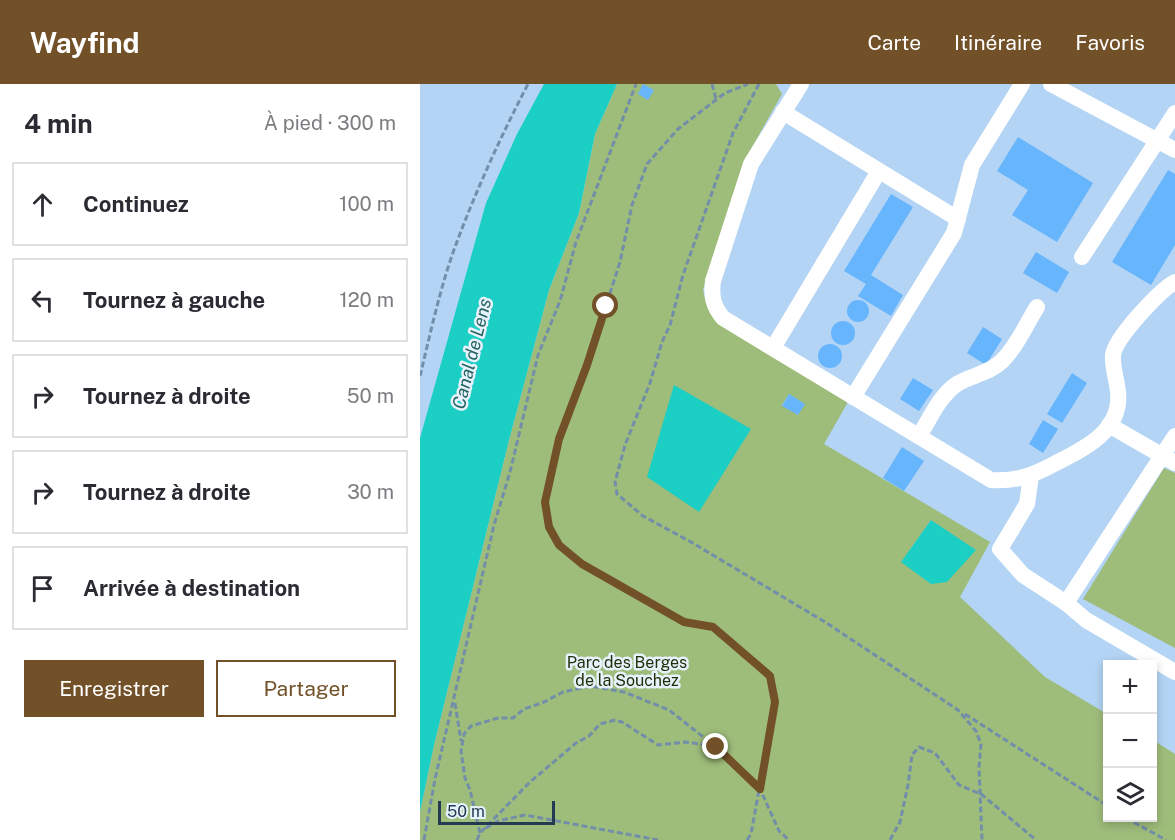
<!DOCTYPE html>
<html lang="fr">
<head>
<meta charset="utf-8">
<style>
	:root { --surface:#fff; --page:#f2f2f3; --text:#2b2b33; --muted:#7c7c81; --line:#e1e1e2; --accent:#725028 }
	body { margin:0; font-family:"Public Sans",sans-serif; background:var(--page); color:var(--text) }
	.controls { position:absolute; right:18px; bottom:18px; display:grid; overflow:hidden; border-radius:0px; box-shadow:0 3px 9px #0003 }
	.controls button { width:54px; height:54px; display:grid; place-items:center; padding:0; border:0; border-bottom:2px solid var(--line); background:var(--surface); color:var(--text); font:30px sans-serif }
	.scale { position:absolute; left:18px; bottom:15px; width:117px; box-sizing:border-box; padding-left:6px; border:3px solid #243a50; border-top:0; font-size:16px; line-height:21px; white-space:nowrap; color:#243a50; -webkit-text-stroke:4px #e7f2fd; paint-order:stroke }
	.stop { position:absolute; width:18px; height:18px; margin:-14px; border:4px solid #725028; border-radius:50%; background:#fff }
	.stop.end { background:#725028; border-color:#fff; box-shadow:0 2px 6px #0008 }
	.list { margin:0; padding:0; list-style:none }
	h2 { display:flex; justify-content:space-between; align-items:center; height:78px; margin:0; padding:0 24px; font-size:26px }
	h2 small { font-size:20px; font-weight:400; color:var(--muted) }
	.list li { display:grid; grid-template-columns:39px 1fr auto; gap:18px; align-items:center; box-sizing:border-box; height:84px; margin:0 12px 12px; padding:0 12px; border:2px solid var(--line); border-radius:0px }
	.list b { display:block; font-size:22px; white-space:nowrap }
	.list em { font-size:20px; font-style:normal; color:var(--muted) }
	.actions { display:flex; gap:12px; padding:18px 24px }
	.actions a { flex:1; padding:14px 0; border:2px solid var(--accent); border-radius:0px; text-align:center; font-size:21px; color:var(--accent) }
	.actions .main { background:var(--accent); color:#fff }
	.icon { flex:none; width:33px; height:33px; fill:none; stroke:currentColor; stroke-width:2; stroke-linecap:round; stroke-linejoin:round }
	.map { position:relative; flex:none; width:755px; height:756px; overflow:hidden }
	header { display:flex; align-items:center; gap:36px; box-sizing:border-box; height:84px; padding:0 30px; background:var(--accent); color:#fff }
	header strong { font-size:28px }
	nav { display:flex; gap:33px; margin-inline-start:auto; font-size:21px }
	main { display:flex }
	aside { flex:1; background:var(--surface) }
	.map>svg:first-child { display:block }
	.green { fill:#9ebc7a; fill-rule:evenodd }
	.water { fill:#1bcfc5 }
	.building { fill:#66b5fd }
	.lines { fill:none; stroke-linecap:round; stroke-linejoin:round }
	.path { stroke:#728ea9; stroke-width:3; stroke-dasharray:6 3; stroke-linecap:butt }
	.minor { stroke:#fff; stroke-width:16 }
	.route { stroke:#725028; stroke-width:8 }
	.labels { text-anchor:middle; stroke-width:5; stroke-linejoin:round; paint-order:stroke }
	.park-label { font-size:16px; fill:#202f08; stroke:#e7f2fd }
	.water-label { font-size:18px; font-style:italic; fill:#24635e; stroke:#e7f2fd }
</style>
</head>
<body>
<header>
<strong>Wayfind</strong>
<nav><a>Carte</a><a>Itinéraire</a><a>Favoris</a></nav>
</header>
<main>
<aside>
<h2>4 min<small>À pied · 300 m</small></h2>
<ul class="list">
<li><svg class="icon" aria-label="ahead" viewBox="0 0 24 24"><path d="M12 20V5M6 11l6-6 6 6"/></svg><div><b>Continuez</b></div><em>100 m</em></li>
<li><svg class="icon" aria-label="left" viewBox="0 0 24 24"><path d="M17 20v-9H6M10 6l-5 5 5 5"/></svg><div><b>Tournez à gauche</b></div><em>120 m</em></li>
<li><svg class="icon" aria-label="right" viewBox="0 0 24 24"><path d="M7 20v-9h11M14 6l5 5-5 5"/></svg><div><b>Tournez à droite</b></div><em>50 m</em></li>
<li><svg class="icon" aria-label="right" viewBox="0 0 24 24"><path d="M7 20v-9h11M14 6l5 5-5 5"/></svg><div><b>Tournez à droite</b></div><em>30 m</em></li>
<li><svg class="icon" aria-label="arrive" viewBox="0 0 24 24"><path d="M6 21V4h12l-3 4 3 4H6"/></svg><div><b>Arrivée à destination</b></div></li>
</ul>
<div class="actions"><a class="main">Enregistrer</a><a>Partager</a></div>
</aside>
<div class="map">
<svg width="755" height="756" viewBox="0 0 755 756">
	<rect width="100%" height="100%" fill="#b3d4f4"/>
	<!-- green -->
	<g class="green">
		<path d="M 197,0 L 356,0 L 362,10 L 327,72 L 283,206 L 286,218 L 428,318 L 404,360 L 570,458 L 540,513 L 625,593 L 687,630 L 688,734 L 732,734 L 733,656 L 755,670 L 755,756 L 0,756 L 0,728 L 14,661 L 89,356 L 129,206 L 159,129 L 175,50 ZM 369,310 L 384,320 L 378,331 L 362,321 ZM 511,436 L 511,500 L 482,477 Z"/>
		<polygon points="744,384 755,389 755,564 663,515"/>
	</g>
	<!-- water -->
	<g class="water">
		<polygon points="124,0 197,0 175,50 159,129 129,206 89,356 14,661 0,728 0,354 66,119 97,50"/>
		<polygon points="254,301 331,345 279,428 227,393"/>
		<polygon points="511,436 556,466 527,498 511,500 481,478"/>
	</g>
	<!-- building -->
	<g class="building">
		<polygon points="223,0 234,6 228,16 218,10"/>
		<polygon points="598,53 673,99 637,158 592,131 608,106 577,87"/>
		<polygon points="748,86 755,90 755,161 731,201 692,178"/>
		<polygon points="471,110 493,123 451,191 483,211 471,232 438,212 446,200 424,187"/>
		<polygon points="616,168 649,188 637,209 603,189"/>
		<circle cx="438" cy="227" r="11"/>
		<circle cx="423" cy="249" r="12"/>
		<polygon points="563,243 582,255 566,281 547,269"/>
		<circle cx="410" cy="272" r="12"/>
		<polygon points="652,289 667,299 642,339 627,330"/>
		<polygon points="493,294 513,306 499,327 480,315"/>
		<polygon points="369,310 385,320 378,331 362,322"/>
		<polygon points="623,336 638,345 623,369 609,360"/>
		<polygon points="482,363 504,377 484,407 463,394"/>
	</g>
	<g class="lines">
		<!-- path -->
		<g class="path">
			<polyline points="292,0 296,15"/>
			<polyline points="339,0 313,49 263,191 250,241 242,258 230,299 205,361 195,398 197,410 223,432 271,458 405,538 538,626 556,647 561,660 559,683 562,756"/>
			<path d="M 0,292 C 11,247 21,199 38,155 C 58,102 82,50 108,0"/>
			<polyline points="35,619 41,657"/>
			<polyline points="545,630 688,722"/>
			<polyline points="706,734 746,756"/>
			<polyline points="66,744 78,737 105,731 238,756"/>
			<polyline points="60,749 50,706 45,694 41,667 44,650 51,642 78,634 93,634 104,625 124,618 143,608 170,602 204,608 249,626 296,663 340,705 359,747 369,756"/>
			<polyline points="4,756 15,695 74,441 90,388 118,271 140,217 156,158 216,0"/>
			<polyline points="57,756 60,749 110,698 156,659 169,652 180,640 195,636 202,638 238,661 266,658 294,662"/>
			<polyline points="327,756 331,750 355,618 350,592 293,543 264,538 162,480 139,461 129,443 125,418 139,355 167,281 200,178 212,121 227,80 258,45 305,9 328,0"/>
			<polyline points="470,756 480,738 488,701 492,671 499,663 515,669 539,701 561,710 616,756"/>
		</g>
		<!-- minor -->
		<g class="minor">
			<path d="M 381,0 L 331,80 L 293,197 C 291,212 293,222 303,234 L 571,396 C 596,398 614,391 636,379 C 666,364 702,346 698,308 C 697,296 692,283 693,271 C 695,254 740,206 755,198"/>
			<polyline points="631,0 755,66"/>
			<polyline points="363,28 538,135"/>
			<polyline points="662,173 755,29"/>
			<polyline points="353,264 459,87"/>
			<polyline points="433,313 534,149 552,81 602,0"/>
			<polyline points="689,341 755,379"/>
			<path d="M 499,352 C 510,335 519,312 537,300 C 551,291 569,290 582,277 C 597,262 606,241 617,223"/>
			<polyline points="611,392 607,420 580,465 603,491 646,519 666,536 755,588"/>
			<polyline points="646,519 755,352"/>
		</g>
	</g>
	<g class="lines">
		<!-- route -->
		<polyline class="route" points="186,222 167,281 139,355 125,418 129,443 139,461 162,480 264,538 293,543 350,592 355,618 340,705 296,663"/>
	</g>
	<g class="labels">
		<!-- park labels -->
		<g class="park-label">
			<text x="207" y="584">Parc des Berges<tspan x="207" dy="18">de la Souchez</tspan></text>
		</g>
		<!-- water labels -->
		<g class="water-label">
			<text transform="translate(52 270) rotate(-76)" y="6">Canal de Lens</text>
		</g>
	</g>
</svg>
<div class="controls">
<button>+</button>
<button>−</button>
<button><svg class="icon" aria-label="layers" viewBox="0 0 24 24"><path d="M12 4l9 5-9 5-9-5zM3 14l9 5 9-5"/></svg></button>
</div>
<div class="scale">50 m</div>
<div class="stop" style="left:186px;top:222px"></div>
<div class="stop end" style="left:296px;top:663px"></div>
</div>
</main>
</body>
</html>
